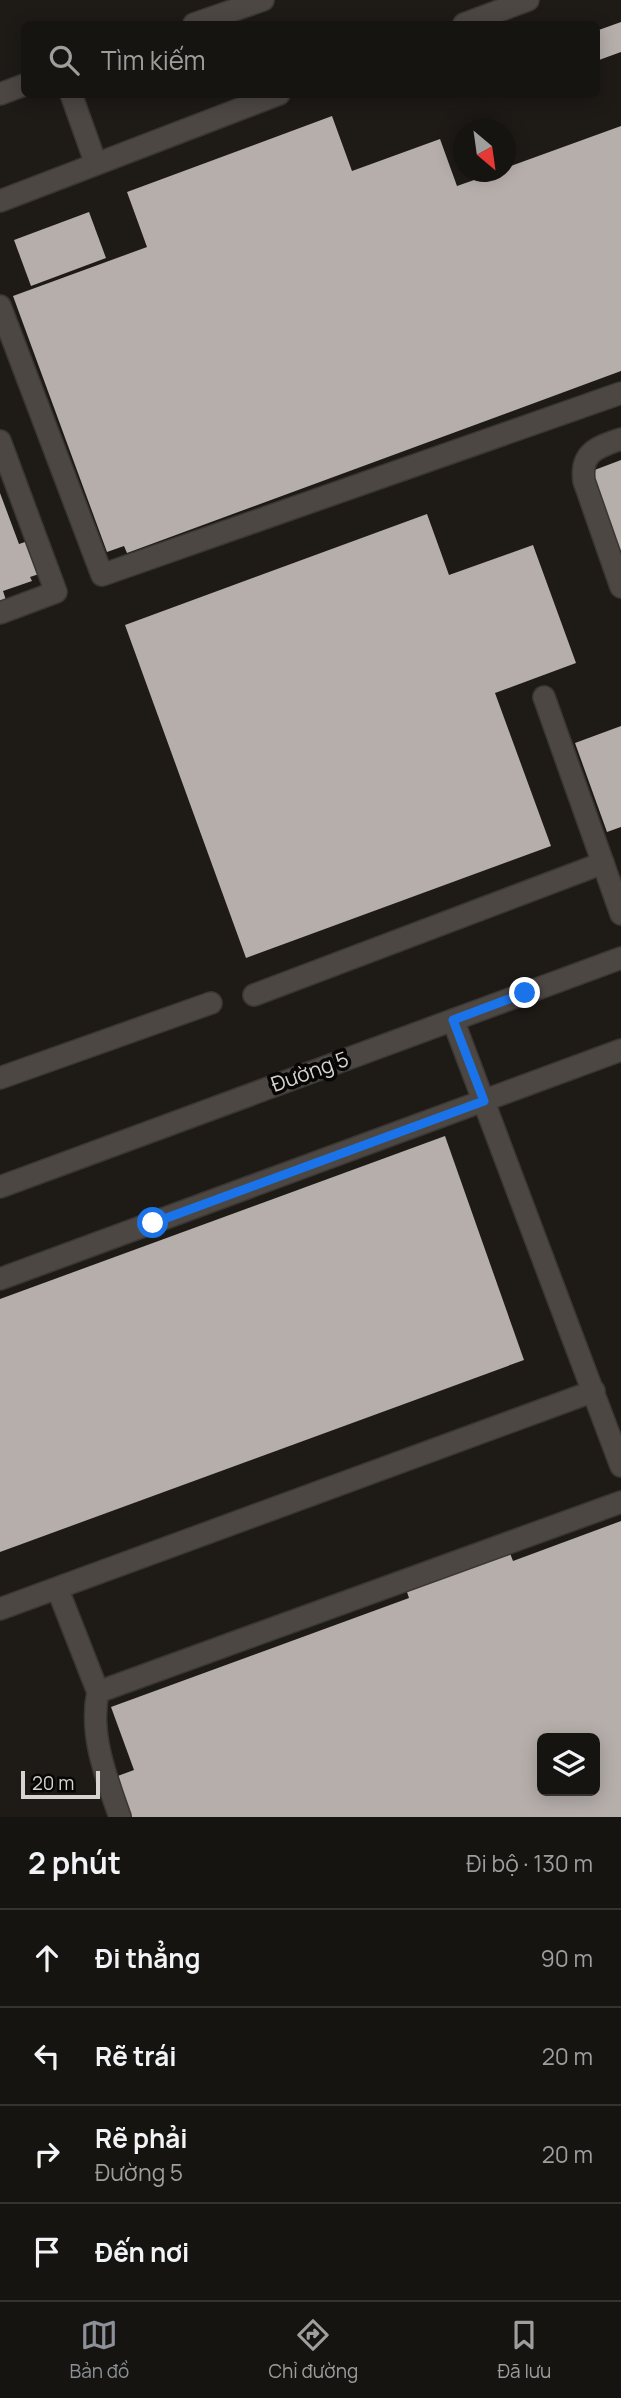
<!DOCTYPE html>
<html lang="vi">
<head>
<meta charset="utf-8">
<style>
	:root { --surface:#161410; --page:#1f1d19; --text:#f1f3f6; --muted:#9e9e9f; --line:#353330; --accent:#8c9099 }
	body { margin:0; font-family:Manrope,sans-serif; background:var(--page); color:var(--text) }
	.controls { position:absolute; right:21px; bottom:21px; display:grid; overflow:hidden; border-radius:10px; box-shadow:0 4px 18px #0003 }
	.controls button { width:63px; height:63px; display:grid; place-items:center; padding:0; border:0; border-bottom:2px solid var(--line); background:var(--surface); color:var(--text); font:35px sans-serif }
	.compass { position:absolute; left:453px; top:119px; width:63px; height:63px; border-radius:50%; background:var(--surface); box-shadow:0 4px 18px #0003; rotate:151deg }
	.scale { position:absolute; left:21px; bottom:18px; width:79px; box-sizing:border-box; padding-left:7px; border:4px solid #d6d3d0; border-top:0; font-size:19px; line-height:24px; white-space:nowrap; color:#d6d3d0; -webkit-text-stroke:5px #070605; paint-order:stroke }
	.stop { position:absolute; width:21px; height:21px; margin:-16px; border:5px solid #1a73e8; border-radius:50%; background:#fff }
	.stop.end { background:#1a73e8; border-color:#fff; box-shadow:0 2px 7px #0008 }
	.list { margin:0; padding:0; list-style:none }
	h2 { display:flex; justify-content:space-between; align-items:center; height:91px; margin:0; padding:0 28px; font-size:30px }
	h2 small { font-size:23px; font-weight:400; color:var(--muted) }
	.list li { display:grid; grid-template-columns:46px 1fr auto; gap:21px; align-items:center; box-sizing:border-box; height:98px; padding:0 28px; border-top:2px solid var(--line) }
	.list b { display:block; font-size:26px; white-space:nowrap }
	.list p { margin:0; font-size:23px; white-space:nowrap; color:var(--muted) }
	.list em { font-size:23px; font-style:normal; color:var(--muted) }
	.icon { flex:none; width:38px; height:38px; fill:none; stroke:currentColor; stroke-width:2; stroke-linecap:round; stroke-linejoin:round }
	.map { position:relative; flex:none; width:621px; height:1817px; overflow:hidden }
	.search { position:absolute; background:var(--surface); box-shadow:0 4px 18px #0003; left:21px; right:21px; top:21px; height:77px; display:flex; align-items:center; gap:18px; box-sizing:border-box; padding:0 24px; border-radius:10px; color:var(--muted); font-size:26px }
	.sheet { height:483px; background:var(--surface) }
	nav { display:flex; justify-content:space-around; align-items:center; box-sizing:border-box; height:98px; border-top:2px solid var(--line); background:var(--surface); font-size:19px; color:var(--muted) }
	nav a { display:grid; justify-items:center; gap:4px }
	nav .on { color:var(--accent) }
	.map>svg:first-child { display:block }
	.building { fill:#b5aeaa; fill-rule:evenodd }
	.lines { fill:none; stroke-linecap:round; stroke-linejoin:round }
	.minor-casing { stroke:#393634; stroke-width:24 }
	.minor { stroke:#4c4743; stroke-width:21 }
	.route { stroke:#1a73e8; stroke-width:9 }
	.labels { text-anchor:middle; stroke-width:7; stroke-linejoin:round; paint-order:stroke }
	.street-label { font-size:21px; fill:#d6d3d0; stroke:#070605 }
</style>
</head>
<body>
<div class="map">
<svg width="621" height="1817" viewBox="0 0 621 1817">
	<rect width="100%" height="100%" fill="#1e1a16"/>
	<!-- building -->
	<g class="building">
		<polygon points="621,22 621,52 599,60 596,52 596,31"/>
		<polygon points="332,116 352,171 440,139 457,186 497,172 505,172 505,168 621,126 621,371 127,553 124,546 107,552 13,296 147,247 127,192"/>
		<polygon points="89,212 106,258 31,286 14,240"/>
		<polygon points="621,460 621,571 584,474"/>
		<polygon points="0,493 19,544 34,539 45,572 30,577 32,581 3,591 8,606 0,609"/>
		<polygon points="427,514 449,575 533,545 576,663 495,693 551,846 246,958 125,625"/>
		<polygon points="621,726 621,827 607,832 575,743"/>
		<polygon points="445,1136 524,1360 0,1552 0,1299"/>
		<path d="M 621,1521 L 621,1817 L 129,1817 L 115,1777 L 134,1770 L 111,1707 L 409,1598 L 405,1586 L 508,1548 L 513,1561 ZM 542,1738 L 595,1738 L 595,1791 L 542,1791 Z"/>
	</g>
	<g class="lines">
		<defs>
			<g id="minor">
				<polyline points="194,24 263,0"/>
				<polyline points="464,24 528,0"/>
				<polyline points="0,94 24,85"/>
				<polyline points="71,94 96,164"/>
				<polyline points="0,201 279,94"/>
				<polyline points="0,306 102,575 621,393"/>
				<path d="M 621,439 C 598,447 580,452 584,481 L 621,587"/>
				<polyline points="0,441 56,592 0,613"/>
				<polyline points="544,697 621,914"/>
				<polyline points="254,995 603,863"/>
				<polyline points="453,1020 621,1466"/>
				<polyline points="0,1078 211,1003"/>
				<polyline points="0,1187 621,958"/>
				<polyline points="0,1279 621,1050"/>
				<path d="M 58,1590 L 98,1692 C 89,1734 106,1777 120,1817"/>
				<polyline points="0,1609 594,1391"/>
				<polyline points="98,1692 621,1502"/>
			</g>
		</defs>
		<!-- minor casing -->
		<use href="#minor" class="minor-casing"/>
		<!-- minor -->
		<use href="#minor" class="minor"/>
	</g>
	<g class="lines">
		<!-- route -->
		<polyline class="route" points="153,1223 484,1101 453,1020 525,993"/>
	</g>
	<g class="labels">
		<!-- street labels -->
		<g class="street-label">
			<text transform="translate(310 1072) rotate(-20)" y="7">Đường 5</text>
		</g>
	</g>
</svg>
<div class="controls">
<button><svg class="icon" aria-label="layers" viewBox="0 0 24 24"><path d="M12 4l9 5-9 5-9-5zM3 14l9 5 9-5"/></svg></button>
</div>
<svg class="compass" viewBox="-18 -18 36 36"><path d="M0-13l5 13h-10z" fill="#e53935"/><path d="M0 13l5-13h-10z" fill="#9e9e9f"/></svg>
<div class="scale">20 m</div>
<div class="stop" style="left:153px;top:1223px"></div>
<div class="stop end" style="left:525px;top:993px"></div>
<div class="search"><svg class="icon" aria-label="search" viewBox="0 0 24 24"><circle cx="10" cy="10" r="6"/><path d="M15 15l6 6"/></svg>Tìm kiếm</div>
</div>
<section class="sheet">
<h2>2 phút<small>Đi bộ · 130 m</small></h2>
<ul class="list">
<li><svg class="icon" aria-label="ahead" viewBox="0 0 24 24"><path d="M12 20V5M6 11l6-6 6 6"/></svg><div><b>Đi thẳng</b></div><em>90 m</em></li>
<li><svg class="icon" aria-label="left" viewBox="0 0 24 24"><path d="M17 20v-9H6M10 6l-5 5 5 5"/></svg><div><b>Rẽ trái</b></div><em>20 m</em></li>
<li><svg class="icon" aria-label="right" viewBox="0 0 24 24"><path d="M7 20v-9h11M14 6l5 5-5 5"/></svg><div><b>Rẽ phải</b><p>Đường 5</p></div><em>20 m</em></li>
<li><svg class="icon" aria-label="arrive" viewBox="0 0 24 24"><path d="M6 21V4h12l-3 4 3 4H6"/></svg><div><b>Đến nơi</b></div></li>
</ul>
</section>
<nav>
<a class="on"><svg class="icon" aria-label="map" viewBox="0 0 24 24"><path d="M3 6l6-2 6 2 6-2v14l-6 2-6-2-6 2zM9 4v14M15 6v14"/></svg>Bản đồ</a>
<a><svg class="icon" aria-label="directions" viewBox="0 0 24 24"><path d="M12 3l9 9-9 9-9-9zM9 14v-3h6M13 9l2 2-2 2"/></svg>Chỉ đường</a>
<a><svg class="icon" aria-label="saved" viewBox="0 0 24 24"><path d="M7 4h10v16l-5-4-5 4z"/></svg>Đã lưu</a>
</nav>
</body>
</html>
